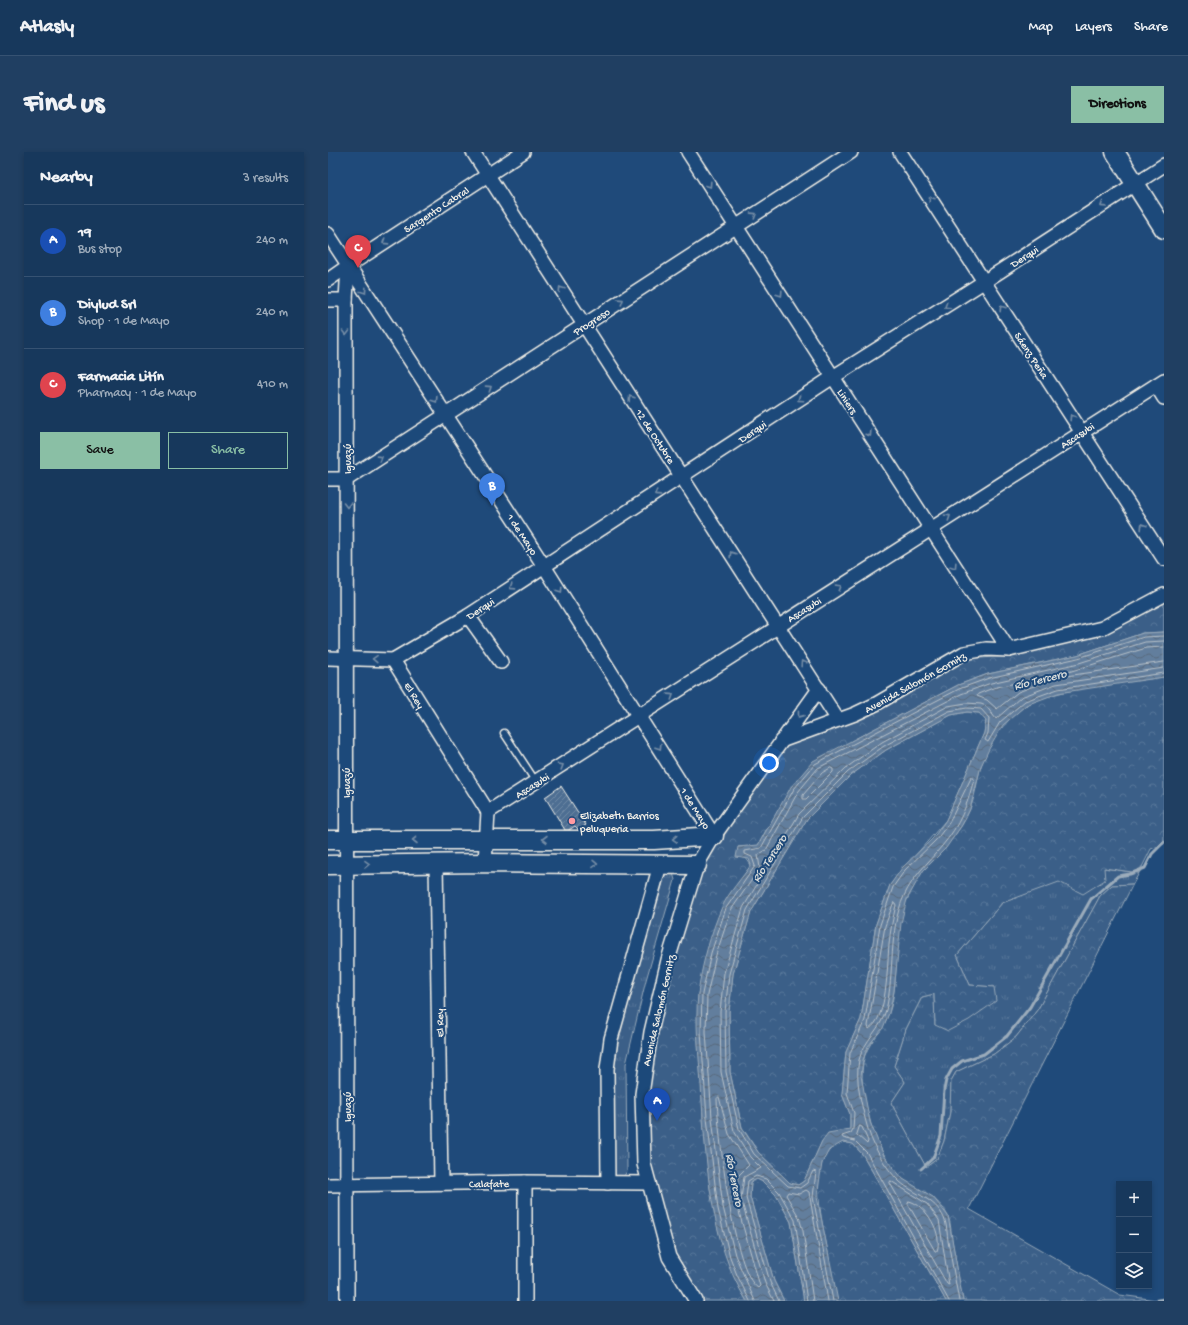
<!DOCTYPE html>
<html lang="en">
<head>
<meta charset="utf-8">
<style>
	:root { --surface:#17385c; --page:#203f62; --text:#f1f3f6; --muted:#9eacbb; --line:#365272; --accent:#8abfa5 }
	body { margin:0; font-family:"Gochi Hand",sans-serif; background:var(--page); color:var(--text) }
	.controls { position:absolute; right:12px; bottom:12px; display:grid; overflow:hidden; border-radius:0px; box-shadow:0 2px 6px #0003 }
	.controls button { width:36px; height:36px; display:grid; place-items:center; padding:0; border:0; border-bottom:1px solid var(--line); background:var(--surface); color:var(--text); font:20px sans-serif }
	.you { position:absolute; left:441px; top:611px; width:14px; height:14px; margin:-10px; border:3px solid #fff; border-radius:50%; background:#1a73e8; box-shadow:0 0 0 6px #1a73e833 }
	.badge { display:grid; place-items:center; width:26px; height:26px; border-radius:50%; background:var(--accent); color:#fff; font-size:13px; font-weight:700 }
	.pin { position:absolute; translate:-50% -33px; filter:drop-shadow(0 1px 2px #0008) }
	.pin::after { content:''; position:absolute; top:21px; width:14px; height:12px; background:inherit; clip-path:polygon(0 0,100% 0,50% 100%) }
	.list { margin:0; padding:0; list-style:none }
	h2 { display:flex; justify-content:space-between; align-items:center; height:52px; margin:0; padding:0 16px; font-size:17px }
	h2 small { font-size:13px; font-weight:400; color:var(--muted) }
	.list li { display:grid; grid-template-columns:26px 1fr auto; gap:12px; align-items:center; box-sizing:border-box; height:72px; padding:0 16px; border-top:1px solid var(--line) }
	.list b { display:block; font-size:15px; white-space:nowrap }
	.list p { margin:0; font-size:13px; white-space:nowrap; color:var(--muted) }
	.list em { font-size:13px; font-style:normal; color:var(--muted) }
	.actions { display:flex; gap:8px; padding:12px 16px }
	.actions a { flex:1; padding:9px 0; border:1px solid var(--accent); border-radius:0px; text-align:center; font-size:14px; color:var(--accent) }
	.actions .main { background:var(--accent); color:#111 }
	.icon { flex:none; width:22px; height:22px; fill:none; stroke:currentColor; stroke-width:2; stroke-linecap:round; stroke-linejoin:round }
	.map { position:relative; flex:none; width:836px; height:1149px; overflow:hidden; border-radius:0px }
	header { display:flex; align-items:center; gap:24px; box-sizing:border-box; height:56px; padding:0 20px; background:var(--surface); border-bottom:1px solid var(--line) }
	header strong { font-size:19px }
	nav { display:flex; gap:22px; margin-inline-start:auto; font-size:14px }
	.intro { display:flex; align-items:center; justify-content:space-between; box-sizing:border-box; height:96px; padding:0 24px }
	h1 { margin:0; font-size:28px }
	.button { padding:10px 18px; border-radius:0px; background:var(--accent); color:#111; font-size:14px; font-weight:700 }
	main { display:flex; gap:24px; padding:0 24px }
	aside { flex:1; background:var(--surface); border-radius:0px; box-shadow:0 2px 6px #0003 }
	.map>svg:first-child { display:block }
	.grass { fill:url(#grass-tufts); stroke:#97a8b8 }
	.forest { fill:url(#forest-crowns); stroke:#97a8b8 }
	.water { fill:url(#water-waves); stroke:#9cacbb; fill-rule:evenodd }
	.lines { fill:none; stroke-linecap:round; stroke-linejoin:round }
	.shore { stroke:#bac3ca; stroke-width:1 }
	.stream { stroke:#9cacbb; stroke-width:3 }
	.building { fill:url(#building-hatch); stroke:#f4f1e8 }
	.service-casing { stroke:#f4f1e8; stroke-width:9 }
	.minor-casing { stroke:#f4f1e8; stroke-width:16 }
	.secondary-casing { stroke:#f4f1e8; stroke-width:21 }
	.service { stroke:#1f4a7a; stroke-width:6 }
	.minor { stroke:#1f4a7a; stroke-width:13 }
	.secondary { stroke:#1f4a7a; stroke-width:18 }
	.oneway { stroke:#748da6 }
	.poi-dot { fill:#ff9aa2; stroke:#1f4a7a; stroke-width:1.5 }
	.labels { text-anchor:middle; stroke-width:4; stroke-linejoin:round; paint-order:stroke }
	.street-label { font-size:11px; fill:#f4f1e8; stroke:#1f4a7a }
	.poi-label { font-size:11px; fill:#f4f1e8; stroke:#1f4a7a; text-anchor:start }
	.water-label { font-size:12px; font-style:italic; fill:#dee0dd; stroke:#1f4a7a }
</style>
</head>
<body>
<header>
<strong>Atlasly</strong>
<nav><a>Map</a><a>Layers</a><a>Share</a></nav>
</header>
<div class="intro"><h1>Find us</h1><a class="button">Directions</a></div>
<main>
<aside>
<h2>Nearby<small>3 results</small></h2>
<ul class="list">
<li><span class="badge" style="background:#1a4fb4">A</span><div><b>19</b><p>Bus stop</p></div><em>240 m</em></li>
<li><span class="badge" style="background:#3f7fe0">B</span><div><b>Diylud Srl</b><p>Shop · 1 de Mayo</p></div><em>240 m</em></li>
<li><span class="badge" style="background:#e0444e">C</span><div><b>Farmacia Litín</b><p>Pharmacy · 1 de Mayo</p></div><em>410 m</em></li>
</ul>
<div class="actions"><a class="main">Save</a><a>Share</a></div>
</aside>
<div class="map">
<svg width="836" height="1149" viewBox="0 0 836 1149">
	<defs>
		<pattern id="grass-tufts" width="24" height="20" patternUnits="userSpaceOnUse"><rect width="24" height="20" fill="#3a5f88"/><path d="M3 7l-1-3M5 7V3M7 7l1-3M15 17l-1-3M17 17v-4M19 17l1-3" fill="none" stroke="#577699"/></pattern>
		<pattern id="forest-crowns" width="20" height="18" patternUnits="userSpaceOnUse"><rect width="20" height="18" fill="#3a5f88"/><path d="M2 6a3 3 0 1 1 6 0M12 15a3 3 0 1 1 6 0" fill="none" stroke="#577699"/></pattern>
		<pattern id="water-waves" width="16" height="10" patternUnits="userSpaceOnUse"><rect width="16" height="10" fill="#627e9d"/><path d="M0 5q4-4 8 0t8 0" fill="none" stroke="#58687a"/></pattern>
		<pattern id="building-hatch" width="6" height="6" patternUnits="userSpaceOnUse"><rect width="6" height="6" fill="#4d6e92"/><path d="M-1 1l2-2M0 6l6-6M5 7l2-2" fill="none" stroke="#708aa6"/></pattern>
	</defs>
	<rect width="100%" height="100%" fill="#1f4a7a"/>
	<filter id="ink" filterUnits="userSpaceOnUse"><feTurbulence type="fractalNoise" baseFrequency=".025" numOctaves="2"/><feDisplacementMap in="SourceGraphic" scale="8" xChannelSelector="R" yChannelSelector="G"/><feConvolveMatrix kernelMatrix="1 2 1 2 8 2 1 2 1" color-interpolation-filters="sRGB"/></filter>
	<g filter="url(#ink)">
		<!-- grass -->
		<g class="grass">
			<polygon points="775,716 811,721 805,732 784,733 772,744 710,857 688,885 666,902 628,920 623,929 622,960 616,989 609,1007 598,1015 563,951 577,930 566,914 578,877 594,845 606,842 607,873 666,835 642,833 629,803 674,751 731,729"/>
			<polygon points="338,720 345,721 347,728 318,828 298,912 299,1019 296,1024 289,1025 285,1021 286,910 298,853"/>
		</g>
		<!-- forest -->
		<g class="forest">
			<polygon points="836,449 836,480 815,481 749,503 660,522 630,533 523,589 439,676 430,694 410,695 423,713 395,754 379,800 370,842 375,966 382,1036 386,1057 414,1141 419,1149 375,1149 353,1116 346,1100 323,1014 321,921 345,809 374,715 378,706 457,595 461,592 535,565 637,507 683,504 783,478"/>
			<path d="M 836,525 L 836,692 L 823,697 L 811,721 L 776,716 L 777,728 L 755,742 L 731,730 L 674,751 L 629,803 L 642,833 L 666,835 L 668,849 L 641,868 L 620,879 L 607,873 L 606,842 L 594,845 L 578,877 L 566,914 L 577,930 L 563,951 L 598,1015 L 609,1007 L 616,989 L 622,960 L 623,929 L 628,920 L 666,902 L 688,885 L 710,857 L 772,744 L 784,733 L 805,732 L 641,1057 L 792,1143 L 836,1149 L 635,1149 C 631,1129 628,1109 624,1088 C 623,1081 623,1071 620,1064 C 611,1045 592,1039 576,1028 C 561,1016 546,987 542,968 C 537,950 532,930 535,911 C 538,891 555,880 561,861 C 574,824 562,779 581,744 C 585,736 590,726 595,719 C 611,698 632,684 642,657 C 647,645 649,630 652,617 C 659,593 676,569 696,555 C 723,536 801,530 836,525 Z"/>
			<polygon points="639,560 651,561 658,568 656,581 618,668 562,733 548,772 533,867 518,900 514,942 522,962 522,977 494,989 476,1029 470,1033 462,1031 430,1000 414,975 402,920 401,860 405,822 423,760 479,667 523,623 558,598 623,563"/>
			<path d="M 515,990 L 525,992 L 535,1003 L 618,1149 L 510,1149 C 504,1134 503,1117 500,1101 C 495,1071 475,1003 515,990 Z"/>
			<polygon points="429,1027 435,1030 448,1043 463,1070 476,1149 456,1149 446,1129 422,1045 423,1030"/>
		</g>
		<!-- water -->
		<path class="water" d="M 836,480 L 836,525 L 730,541 L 698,553 L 689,561 L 675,573 L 661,597 L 653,614 L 642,657 L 634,673 L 618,696 L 595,719 L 579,747 L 573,771 L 566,839 L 561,861 L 555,876 L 540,894 L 535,908 L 533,924 L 542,970 L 556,1004 L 575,1027 L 605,1045 L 620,1064 L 635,1149 L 618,1149 L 535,1003 L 525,992 L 515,990 L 501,998 L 494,1011 L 489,1045 L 510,1149 L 476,1149 L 463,1070 L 448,1043 L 435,1030 L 429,1027 L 423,1030 L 422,1045 L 446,1129 L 456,1149 L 419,1149 C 381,1092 377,1000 373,933 C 371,903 367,872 370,842 C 373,815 383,780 394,755 C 401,740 414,726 423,713 L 421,707 L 408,705 L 410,695 L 430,693 L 463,635 L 485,609 L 523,589 L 630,533 L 660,522 L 749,503 L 815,481 ZM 639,560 L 651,561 L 658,569 L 656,581 L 618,668 L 605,686 L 574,716 L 562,733 L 548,772 L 533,867 L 518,900 L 514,942 L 522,962 L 522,977 L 500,981 L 494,989 L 476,1029 L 470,1033 L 462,1031 L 430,1000 L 414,976 L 402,920 L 401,860 L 405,822 L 423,760 L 479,667 L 523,623 L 558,598 L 623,563 Z"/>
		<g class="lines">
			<!-- shore -->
			<g class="shore">
				<polyline points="836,495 818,496 737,521 736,523 738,524 836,510"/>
				<polygon points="721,524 723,525 722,528 690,540 669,557 659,548 649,544 650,542 665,536"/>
				<polygon points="503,616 505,617 505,620 478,647 475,647 475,643 494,621"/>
				<path d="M 567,751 L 568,753 C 565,766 562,779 561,793 C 559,813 560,866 541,877 L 540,874 L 557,774 L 565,752 Z"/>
				<path d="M 391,945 L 401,982 L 421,1013 L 410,1024 L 407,1046 L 432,1134 L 430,1136 C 405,1121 390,979 389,947 Z"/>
				<polygon points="532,974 534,975 540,989 539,992 529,983"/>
				<polygon points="563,1029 599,1052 611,1068 621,1133 619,1132 562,1031"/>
				<path d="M 581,1049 C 599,1053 615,1083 609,1099 L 607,1099 L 580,1052 Z"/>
				<polyline points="422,1149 409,1123 402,1105 390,1057 379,966 373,880 374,842 383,801 398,756 427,714 424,705 417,702 417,699 433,696 466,637 487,612 525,592 631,537 661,526 750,506 816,485 836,484"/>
				<polyline points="427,1149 407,1103 395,1055 384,966 378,880 379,843 388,803 403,758 432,716 430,703 438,698 470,640 490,616 527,597 633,542 663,531 751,511 817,490 836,489"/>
				<polyline points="446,1149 437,1131 413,1047 416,1025 433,1016 422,1005 406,979 393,920 392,860 396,821 415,756 471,662 518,616 554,590 620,554 638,551 653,552 658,554 668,567 693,545 728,532 836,516"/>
				<polyline points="451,1149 442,1130 418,1046 420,1029 428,1024 438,1027 451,1040 467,1068 479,1149"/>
				<polyline points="485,1149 475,1079 471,1065 458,1043 460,1040 471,1042 478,1038 481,1040 500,1149"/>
				<polyline points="505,1149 485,1045 488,1020 485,1019 479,1031 472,1036 460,1034 426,1002 411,977 398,920 397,860 401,822 419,758 475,665 520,620 556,594 621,559 639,556 653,557 661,566 660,581 657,588 660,590 672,570 697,549 730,537 836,521"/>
				<path d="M 621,1149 L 539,1001 L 527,989 L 515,986 L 514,984 L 523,981 L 525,977 L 526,961 L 519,941 L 522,901 L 537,868 L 552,773 L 565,735 L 577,718 L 608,688 L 621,671 L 644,624 L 646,627 C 639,654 632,673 614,694 C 600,711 585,724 576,744 C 560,779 567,821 558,858 C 553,877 536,888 531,908 C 527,927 533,951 538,970 C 543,991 556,1015 572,1030 C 587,1043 607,1046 616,1066 C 619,1072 619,1082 620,1089 C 624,1109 627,1129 631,1149"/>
			</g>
			<!-- stream -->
			<g class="stream">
				<polyline points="593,1017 605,1006 613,984 616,938 618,928 624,917 634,909 656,902 679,884 702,855 763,747 790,724 802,722 817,716 824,702 836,690"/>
				<polyline points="824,1149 836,1147"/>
			</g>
		</g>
		<!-- building -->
		<polygon class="building" points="233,634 258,673 251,678 247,674 241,678 237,678 217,645"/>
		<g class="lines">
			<defs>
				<polyline id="service" points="176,581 208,630"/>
				<g id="minor">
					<polyline points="145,0 510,568"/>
					<polyline points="360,0 681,498"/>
					<polyline points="572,0 836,407"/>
					<polyline points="0,82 216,414 386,684"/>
					<polyline points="0,128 20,114 195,0"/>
					<polyline points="0,148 18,148"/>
					<polyline points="828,233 836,246"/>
					<polyline points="0,327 19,327 523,0"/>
					<polyline points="140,464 173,510"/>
					<polyline points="0,506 65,508 140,464 505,225 657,129 836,13"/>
					<polyline points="65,508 160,660"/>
					<polyline points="453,589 527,562 548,552 636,501 658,497 681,498 774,476 836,443"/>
					<polyline points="108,711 113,1031"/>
					<polyline points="157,711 160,660 836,228"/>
					<polyline points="197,1030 197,1149"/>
					<polyline points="280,1031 279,917 283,887 332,713"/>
					<polyline points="0,1033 197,1030 321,1031"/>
					<polyline points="19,1149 18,148 20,114"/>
					<polyline points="368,1149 341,1105 316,1012 314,942 323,880 340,808 369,713 386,684 491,537"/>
				</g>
				<g id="secondary">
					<polyline points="787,0 836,77"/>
					<polyline points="0,688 326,688 386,684"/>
					<polyline points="0,713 157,711 369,713"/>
				</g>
			</defs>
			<!-- service casing -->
			<use href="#service" class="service-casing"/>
			<!-- minor casing -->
			<use href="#minor" class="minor-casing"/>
			<!-- secondary casing -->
			<use href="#secondary" class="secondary-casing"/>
			<!-- service -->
			<use href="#service" class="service"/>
			<!-- minor -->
			<use href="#minor" class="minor"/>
			<!-- secondary -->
			<use href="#secondary" class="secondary"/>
		</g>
		<!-- one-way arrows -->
		<defs><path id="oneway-chevron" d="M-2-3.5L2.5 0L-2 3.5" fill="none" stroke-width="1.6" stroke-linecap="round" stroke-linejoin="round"/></defs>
		<g class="oneway">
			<use href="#oneway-chevron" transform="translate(381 33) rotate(57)"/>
			<use href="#oneway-chevron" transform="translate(603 47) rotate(-123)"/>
			<use href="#oneway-chevron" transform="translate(775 53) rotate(147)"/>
			<use href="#oneway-chevron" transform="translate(426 63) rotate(-33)"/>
			<use href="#oneway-chevron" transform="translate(57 90) rotate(147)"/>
			<use href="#oneway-chevron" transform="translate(233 137) rotate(-123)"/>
			<use href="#oneway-chevron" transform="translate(36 139) rotate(57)"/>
			<use href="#oneway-chevron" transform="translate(452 142) rotate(57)"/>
			<use href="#oneway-chevron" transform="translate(293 149) rotate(-33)"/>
			<use href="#oneway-chevron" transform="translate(619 154) rotate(148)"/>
			<use href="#oneway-chevron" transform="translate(674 156) rotate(-123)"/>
			<use href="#oneway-chevron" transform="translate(18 181) rotate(90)"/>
			<use href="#oneway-chevron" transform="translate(161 236) rotate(-33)"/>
			<use href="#oneway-chevron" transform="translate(303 246) rotate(-123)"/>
			<use href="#oneway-chevron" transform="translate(472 247) rotate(146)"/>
			<use href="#oneway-chevron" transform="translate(107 248) rotate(57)"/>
			<use href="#oneway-chevron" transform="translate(744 265) rotate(-123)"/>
			<use href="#oneway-chevron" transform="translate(541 282) rotate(57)"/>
			<use href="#oneway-chevron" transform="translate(52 306) rotate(-32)"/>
			<use href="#oneway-chevron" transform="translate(329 342) rotate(147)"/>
			<use href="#oneway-chevron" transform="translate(19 353) rotate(90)"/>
			<use href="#oneway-chevron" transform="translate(620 365) rotate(-33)"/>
			<use href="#oneway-chevron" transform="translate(815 374) rotate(-123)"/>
			<use href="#oneway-chevron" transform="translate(404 402) rotate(-123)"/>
			<use href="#oneway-chevron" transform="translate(626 414) rotate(57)"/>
			<use href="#oneway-chevron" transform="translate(184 435) rotate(147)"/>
			<use href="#oneway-chevron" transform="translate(511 435) rotate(-32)"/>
			<use href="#oneway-chevron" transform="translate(232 438) rotate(57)"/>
			<use href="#oneway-chevron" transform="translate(47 507) rotate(-178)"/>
			<use href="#oneway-chevron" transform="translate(475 511) rotate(-123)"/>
			<use href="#oneway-chevron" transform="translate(343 544) rotate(-33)"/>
			<use href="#oneway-chevron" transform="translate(472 563) rotate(127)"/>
			<use href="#oneway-chevron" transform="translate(331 595) rotate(58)"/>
			<use href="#oneway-chevron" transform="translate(233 614) rotate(-32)"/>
			<use href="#oneway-chevron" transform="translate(217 687) rotate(-180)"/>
			<use href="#oneway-chevron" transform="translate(347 687) rotate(177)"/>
			<use href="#oneway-chevron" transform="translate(87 688) rotate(180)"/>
			<use href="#oneway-chevron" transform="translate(39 712) rotate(-1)"/>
			<use href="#oneway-chevron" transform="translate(267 712) rotate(1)"/>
		</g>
	</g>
	<!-- markers -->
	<circle class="poi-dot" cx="244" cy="669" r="4"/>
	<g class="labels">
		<!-- street labels -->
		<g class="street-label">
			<text transform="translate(108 57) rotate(-33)" y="4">Sargento Cabral</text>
			<text transform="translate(696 104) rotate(-33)" y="4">Derqui</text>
			<text transform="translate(263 169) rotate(-33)" y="4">Progreso</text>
			<text transform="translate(704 203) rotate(57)" y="4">Sáenz Peña</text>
			<text transform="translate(520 249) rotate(57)" y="4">Liniers</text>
			<text transform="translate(424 279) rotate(-34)" y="4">Derqui</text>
			<text transform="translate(749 283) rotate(-33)" y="4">Ascasubi</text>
			<text transform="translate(328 284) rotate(57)" y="4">12 de Octubre</text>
			<text transform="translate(19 307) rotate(-90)" y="4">Iguazú</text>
			<text transform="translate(195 382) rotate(57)" y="4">1 de Mayo</text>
			<text transform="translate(152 456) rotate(-33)" y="4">Derqui</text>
			<text transform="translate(476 457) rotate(-32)" y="4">Ascasubi</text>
			<text transform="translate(587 530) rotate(-29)" y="4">Avenida Salomón Gornitz</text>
			<text transform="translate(87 543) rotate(58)" y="4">El Rey</text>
			<text transform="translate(18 631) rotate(-90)" y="4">Iguazú</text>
			<text transform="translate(204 633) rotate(-32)" y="4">Ascasubi</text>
			<text transform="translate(368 656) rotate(58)" y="4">1 de Mayo</text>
			<text transform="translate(330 858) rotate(-77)" y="4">Avenida Salomón Gornitz</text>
			<text transform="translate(111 871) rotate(-91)" y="4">El Rey</text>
			<text transform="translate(19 955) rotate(-90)" y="4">Iguazú</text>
			<text transform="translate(161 1031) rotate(-1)" y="4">Calafate</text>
		</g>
		<!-- poi labels -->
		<g class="poi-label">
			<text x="252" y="667">Elizabeth Barrios<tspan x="252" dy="13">peluqueria</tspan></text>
		</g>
		<!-- water labels -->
		<g class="water-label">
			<text transform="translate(712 527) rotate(-14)" y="4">Río Tercero</text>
			<text transform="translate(441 706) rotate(-57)" y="4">Río Tercero</text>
			<text transform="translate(407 1028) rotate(79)" y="4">Río Tercero</text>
		</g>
	</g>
</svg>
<div class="controls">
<button>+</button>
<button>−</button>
<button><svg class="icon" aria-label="layers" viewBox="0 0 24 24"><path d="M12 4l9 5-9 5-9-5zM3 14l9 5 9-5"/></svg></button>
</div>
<div class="you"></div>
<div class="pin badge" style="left:329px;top:969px;background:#1a4fb4">A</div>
<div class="pin badge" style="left:164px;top:354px;background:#3f7fe0">B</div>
<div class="pin badge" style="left:30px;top:116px;background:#e0444e">C</div>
</div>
</main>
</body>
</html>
